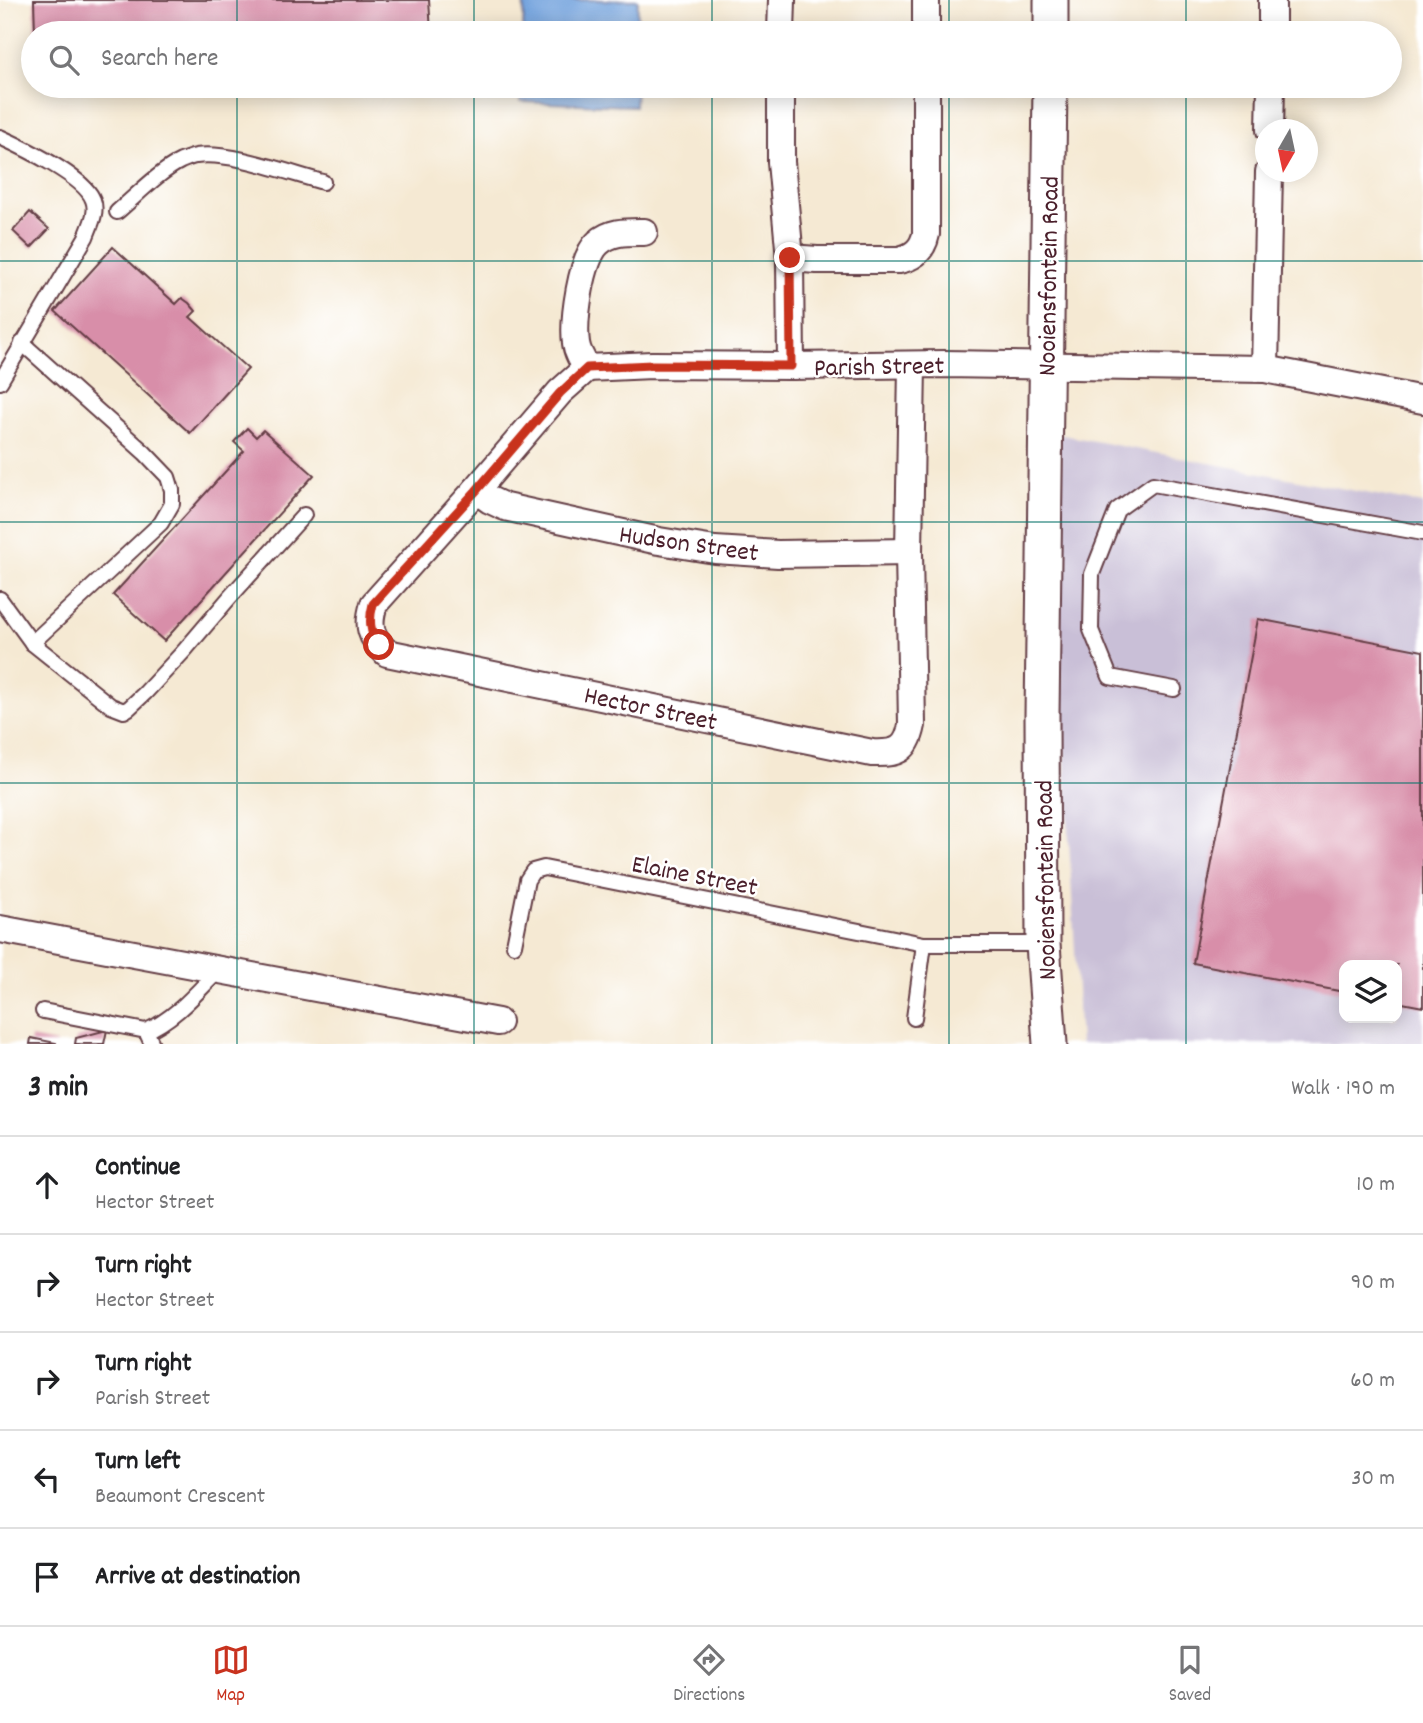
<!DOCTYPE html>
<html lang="en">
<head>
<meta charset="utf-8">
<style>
	:root { --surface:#fff; --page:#f6f6f6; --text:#202124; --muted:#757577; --line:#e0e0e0; --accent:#c8321e }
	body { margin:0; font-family:Dekko,sans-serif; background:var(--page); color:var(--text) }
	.controls { position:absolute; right:21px; bottom:21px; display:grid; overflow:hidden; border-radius:14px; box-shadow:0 4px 18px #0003 }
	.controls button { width:63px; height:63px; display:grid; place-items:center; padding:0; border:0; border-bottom:2px solid var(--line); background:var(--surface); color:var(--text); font:35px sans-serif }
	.compass { position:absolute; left:1255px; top:119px; width:63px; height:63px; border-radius:50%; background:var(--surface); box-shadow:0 4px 18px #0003; rotate:189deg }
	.stop { position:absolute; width:21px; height:21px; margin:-16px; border:5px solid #c8321e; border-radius:50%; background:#fff }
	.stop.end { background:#c8321e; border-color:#fff; box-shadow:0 2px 7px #0008 }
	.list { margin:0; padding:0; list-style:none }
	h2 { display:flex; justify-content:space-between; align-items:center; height:91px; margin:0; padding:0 28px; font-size:30px }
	h2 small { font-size:23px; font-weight:400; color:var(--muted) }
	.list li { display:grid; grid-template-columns:46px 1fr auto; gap:21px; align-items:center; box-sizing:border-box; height:98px; padding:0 28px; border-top:2px solid var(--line) }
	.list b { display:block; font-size:26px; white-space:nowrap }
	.list p { margin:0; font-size:23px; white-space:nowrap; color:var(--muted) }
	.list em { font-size:23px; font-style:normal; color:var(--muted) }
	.icon { flex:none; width:38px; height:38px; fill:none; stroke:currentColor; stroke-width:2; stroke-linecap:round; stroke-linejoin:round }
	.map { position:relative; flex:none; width:1423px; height:1044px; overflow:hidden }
	.search { position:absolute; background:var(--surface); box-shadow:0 4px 18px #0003; left:21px; right:21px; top:21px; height:77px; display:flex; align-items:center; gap:18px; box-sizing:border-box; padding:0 24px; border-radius:38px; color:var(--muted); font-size:26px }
	.sheet { height:581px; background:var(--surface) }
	nav { display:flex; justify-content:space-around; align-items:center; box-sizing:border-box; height:98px; border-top:2px solid var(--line); background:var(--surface); font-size:19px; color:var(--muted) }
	nav a { display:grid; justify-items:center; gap:4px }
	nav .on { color:var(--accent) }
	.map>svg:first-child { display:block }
	.industrial { fill:#c9bfd7; fill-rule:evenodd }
	.water { fill:#73a3dd; stroke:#5e6184; stroke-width:2 }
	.building { fill:#d88ea9 }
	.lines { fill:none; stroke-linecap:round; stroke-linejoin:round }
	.service-casing { stroke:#643d44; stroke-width:18 }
	.minor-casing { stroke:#643d44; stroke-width:30 }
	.tertiary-casing { stroke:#643d44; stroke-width:37 }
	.service { stroke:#fff; stroke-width:14 }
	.minor { stroke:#fff; stroke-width:26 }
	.tertiary { stroke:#fff; stroke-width:33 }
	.route { stroke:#c8321e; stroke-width:9 }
	.grid { fill:none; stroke:#0f766e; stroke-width:2; stroke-opacity:0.55 }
	.labels { text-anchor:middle; stroke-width:5; stroke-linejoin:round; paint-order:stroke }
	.street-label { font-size:26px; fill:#4a1f2b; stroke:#fff }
</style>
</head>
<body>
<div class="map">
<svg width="1423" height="1044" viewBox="0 0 1423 1044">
	<rect width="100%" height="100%" fill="#fff"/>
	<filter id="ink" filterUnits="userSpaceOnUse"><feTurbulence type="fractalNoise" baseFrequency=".0143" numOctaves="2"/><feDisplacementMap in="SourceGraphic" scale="14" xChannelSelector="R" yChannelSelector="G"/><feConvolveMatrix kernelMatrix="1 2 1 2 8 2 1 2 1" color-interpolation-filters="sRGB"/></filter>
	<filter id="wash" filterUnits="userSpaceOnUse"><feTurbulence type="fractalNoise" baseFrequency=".00686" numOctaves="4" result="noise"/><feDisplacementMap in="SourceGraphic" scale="28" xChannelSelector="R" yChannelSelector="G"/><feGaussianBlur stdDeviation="1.57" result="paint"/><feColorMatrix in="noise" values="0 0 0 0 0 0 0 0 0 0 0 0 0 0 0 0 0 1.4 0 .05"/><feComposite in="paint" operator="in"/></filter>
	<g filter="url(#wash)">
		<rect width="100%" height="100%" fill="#f5e9d3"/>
		<!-- industrial -->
		<path class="industrial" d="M 1047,432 L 1423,504 L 1423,1044 L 1080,1044 ZM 1344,965 L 1397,965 L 1397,1018 L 1344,1018 Z"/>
		<!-- water -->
		<g class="water">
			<polygon points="524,0 638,0 637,33 523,33"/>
			<polygon points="521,86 636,86 635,106 521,102"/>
		</g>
		<g id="blocks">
			<!-- building -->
			<g class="building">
				<polygon points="34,0 429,0 431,33 35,33"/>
				<polygon points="305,86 431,86 431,92 306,97"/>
				<polygon points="30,212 49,229 31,248 13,231"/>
				<polygon points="113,247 176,304 182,298 189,303 196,311 190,317 248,369 190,433 55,311"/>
				<polygon points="247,428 256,437 263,430 314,475 164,641 113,595 244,451 234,442"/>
				<polygon points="1258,619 1423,651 1423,1007 1397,1002 1397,965 1344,965 1344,992 1193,963"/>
				<polygon points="107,1030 104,1044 75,1044 76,1038"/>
				<polygon points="31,1038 56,1043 56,1044 30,1044"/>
			</g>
		</g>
	</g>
	<g filter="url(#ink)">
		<use href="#blocks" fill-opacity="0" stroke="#643d44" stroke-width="2"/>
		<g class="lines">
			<defs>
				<g id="service">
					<path d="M 0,137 C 22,147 85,177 93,200 C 98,212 90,226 86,237 L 0,382"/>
					<path d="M 117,212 C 136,196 160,171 181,161 C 186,159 191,157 196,156 C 230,151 289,173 323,182"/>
					<polyline points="22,343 145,453 168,477 172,490 172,504 161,523 32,643"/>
					<polyline points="0,599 32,643 111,706 124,711 129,708 145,693 184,651 230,597 304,515"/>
					<polyline points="1174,689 1110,677 1091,630 1092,574 1117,510 1153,484 1423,533"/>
					<polyline points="514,945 527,880 533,871 544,868 924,944 1043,944"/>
					<polyline points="43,1011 146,1031"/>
					<polyline points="914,1018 924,944"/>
					<path d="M 152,1044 L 146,1031 C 175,1019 197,992 219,970"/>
				</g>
				<g id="minor">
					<polyline points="781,33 782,0"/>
					<polyline points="926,33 926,0"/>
					<polyline points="1272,33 1272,0"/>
					<polyline points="781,86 781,162 790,258 791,366"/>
					<polyline points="1270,130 1271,86"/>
					<path d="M 790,258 L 817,260 L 899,260 C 914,257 923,249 926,234 L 926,86"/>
					<path d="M 587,368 L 560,392 L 476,490 L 374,604 C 367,626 370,637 387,653 L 872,753 C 896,754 907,751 912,725 L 909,552 L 912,365"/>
					<polyline points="587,368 652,365 791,366 944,364 1265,369 1423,400"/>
					<path d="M 587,368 C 582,360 577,352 576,343 C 573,321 581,258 598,243 C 611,231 627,232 644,232"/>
					<polyline points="1265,369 1269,172"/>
					<polyline points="476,490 490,500 505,507 659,541 715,550 778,554 909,552"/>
					<polyline points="0,929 498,1022"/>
				</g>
				<g id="tertiary">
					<polyline points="1051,33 1051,0"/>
					<polyline points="1050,1044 1043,944 1042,716 1050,86"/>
				</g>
			</defs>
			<!-- service casing -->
			<use href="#service" class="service-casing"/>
			<!-- minor casing -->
			<use href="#minor" class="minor-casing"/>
			<!-- tertiary casing -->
			<use href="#tertiary" class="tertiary-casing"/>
			<!-- service -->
			<use href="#service" class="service"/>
			<!-- minor -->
			<use href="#minor" class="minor"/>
			<!-- tertiary -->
			<use href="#tertiary" class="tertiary"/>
		</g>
	</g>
	<g class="lines" filter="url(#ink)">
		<!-- route -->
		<path class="route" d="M 379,645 C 369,632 369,619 373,604 L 476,491 L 560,393 L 587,368 L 652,365 L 791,366 L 790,258"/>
	</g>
	<!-- grid -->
	<path class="grid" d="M 237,0 L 237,33M 474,0 L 474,33M 712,0 L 712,33M 949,0 L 949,33M 1186,0 L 1186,33M 237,86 L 237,1044M 474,86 L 474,1044M 712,86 L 712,1044M 949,86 L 949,1044M 1186,86 L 1186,1044M 0,261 L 1423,261M 0,522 L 1423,522M 0,783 L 1423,783"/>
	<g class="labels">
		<!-- street labels -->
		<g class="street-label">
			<text transform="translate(1047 276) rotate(-89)" y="9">Nooiensfontein Road</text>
			<text transform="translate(879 365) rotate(-1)" y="9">Parish Street</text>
			<text transform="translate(689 542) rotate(8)" y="9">Hudson Street</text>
			<text transform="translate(651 707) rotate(12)" y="9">Hector Street</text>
			<text transform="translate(695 874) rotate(11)" y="9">Elaine Street</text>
			<text transform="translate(1044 880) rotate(-91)" y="9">Nooiensfontein Road</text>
		</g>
	</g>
</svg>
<div class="controls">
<button><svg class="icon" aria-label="layers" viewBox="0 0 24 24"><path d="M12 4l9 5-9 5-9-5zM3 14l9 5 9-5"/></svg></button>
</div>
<svg class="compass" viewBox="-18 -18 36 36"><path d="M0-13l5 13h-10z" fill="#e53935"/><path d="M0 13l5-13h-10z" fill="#757577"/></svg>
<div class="stop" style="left:379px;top:645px"></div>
<div class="stop end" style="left:790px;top:258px"></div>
<div class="search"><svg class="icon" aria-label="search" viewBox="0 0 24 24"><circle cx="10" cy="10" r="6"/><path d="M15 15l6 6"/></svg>Search here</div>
</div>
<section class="sheet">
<h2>3 min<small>Walk · 190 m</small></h2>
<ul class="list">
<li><svg class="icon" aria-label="ahead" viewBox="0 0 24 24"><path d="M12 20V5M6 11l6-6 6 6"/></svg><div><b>Continue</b><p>Hector Street</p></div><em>10 m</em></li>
<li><svg class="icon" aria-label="right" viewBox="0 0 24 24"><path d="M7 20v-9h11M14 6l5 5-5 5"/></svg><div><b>Turn right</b><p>Hector Street</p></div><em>90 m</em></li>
<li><svg class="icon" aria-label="right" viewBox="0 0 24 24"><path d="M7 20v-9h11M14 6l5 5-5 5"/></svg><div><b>Turn right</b><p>Parish Street</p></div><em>60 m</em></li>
<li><svg class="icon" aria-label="left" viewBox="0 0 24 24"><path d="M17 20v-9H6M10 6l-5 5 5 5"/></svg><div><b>Turn left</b><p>Beaumont Crescent</p></div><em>30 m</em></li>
<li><svg class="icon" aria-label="arrive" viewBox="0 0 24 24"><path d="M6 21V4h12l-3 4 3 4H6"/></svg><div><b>Arrive at destination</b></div></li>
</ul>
</section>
<nav>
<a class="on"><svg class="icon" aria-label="map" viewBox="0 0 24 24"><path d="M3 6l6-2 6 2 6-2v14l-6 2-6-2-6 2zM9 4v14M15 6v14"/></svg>Map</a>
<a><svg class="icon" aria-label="directions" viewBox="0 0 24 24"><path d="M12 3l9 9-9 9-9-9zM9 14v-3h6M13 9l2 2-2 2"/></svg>Directions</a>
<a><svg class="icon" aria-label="saved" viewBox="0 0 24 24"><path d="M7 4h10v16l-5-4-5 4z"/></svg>Saved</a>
</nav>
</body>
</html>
